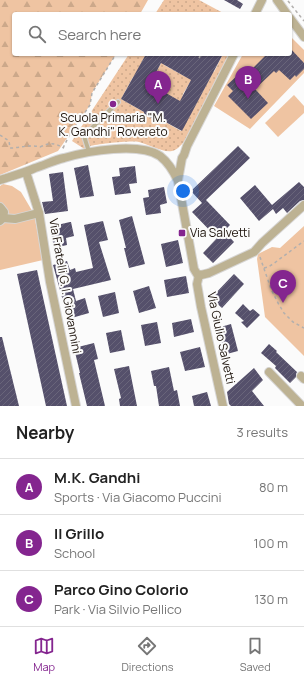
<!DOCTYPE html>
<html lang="en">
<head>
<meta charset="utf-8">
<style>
	:root { --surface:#fff; --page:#f6f6f6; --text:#222; --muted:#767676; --line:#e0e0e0; --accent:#84258f }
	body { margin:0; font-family:Manrope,sans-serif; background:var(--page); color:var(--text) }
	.you { position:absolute; left:183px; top:191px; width:14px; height:14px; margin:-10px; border:3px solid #fff; border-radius:50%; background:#1a73e8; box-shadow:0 0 0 6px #1a73e833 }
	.badge { display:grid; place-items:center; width:26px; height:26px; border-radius:50%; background:var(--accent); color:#fff; font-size:13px; font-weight:700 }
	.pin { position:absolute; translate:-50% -33px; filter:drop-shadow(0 1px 2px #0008) }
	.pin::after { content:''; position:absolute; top:21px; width:14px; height:12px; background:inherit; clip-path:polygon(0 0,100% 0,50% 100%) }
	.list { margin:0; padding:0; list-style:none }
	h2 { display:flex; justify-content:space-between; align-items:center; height:52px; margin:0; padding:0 16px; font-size:17px }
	h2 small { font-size:13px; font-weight:400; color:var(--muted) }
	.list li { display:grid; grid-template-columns:26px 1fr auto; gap:12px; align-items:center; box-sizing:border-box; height:56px; padding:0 16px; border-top:1px solid var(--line) }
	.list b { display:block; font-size:15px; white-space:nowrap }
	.list p { margin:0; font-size:13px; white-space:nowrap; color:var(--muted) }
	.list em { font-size:13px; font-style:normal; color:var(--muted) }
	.icon { flex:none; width:22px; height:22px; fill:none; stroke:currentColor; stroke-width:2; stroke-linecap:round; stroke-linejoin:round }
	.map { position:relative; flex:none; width:304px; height:406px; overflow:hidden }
	.search { position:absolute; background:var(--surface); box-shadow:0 1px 3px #0004; left:12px; right:12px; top:12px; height:44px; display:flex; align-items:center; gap:10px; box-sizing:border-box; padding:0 14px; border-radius:4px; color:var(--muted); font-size:15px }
	.sheet { height:220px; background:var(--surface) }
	nav { display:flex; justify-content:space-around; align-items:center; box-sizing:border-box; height:56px; border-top:1px solid var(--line); background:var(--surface); font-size:11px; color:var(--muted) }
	nav a { display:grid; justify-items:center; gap:2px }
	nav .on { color:var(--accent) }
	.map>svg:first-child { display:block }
	.grass { fill:url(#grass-dots) }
	.forest { fill:url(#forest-firs) }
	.park { fill:#efc4a2 }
	.building { fill:url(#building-hatch); fill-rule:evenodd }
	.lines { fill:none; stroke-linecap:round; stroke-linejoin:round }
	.lane-casing { stroke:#d7d6d5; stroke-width:6 }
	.street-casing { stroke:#d7d6d5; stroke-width:10 }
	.path { stroke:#b2afad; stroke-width:1.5; stroke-dasharray:3 3; stroke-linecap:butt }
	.lane { stroke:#bdb293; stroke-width:4 }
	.street { stroke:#bdb293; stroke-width:8 }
	.poi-dot { fill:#84258f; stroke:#fbfbfb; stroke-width:1.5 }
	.labels { text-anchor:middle; stroke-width:4; stroke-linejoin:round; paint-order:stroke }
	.poi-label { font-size:12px; fill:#1d130b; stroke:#fbfbfb }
	.street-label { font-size:12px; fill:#1d130b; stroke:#fbfbfb }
</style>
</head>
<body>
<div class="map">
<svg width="304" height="406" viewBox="0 0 304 406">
	<defs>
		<pattern id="grass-dots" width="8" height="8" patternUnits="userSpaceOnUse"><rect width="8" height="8" fill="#efc4a2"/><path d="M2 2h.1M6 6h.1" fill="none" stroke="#cca88a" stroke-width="1.8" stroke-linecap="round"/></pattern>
		<pattern id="forest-firs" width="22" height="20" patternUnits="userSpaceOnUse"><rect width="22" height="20" fill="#efc4a2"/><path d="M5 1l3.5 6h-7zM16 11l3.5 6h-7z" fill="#cca88a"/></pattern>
		<pattern id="building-hatch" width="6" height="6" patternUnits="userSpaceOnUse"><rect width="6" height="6" fill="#55506b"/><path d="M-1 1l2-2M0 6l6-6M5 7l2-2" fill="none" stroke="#69657a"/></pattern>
	</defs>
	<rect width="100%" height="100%" fill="#fbfbfb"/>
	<!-- grass -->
	<g class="grass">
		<polygon points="164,0 199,0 225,14 155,14"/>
		<path d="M 129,54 L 146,54 L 138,69 L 141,71 L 133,77 L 121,99 L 144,112 L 144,114 L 159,122 L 160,119 L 181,131 L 209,80 L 210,70 L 214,72 L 223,54 L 229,54 L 184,142 C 180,146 177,150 172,151 C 163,153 148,144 139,142 C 132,140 97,144 90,146 C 87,148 88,148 86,150 L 72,141 Z"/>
		<polygon points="163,60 164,65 186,77 193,77 183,94 181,103 146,84 153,77"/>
	</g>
	<!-- forest -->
	<polygon class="forest" points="0,0 148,0 140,14 14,14 14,54 116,54 92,93 90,105 58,151 0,175"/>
	<!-- park -->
	<g class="park">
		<polygon points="290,36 304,50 304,73 250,129 214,106 243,54 290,54"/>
		<polygon points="294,95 304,106 304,113 278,137 265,123"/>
		<polygon points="3,184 12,186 21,192 34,214 43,260 0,270 0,186"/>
		<polygon points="304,226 304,356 265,317 257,259 258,254 272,247 280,248"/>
	</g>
	<!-- building -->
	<g class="building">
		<polygon points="224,0 237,0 243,4 240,9"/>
		<polygon points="290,48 304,63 304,69 296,77 295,75 290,80 279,70 276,73 274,71 255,89 268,103 251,119 228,96 233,91 227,85 240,73 244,77 267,54 290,54"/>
		<path d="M 146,54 L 223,54 L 182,131 L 160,119 L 159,122 L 144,114 L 144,112 L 121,99 ZM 161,63 L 191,80 L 180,101 L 150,84 Z"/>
		<polygon points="238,146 250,158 206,200 230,225 224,231 234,242 213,263 203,253 217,238 192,212 202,203 191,191"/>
		<polygon points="88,165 94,196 80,198 74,168"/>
		<polygon points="135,166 137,183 129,184 131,193 115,195 112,177 120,176 119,168"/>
		<polygon points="63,172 68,211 45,214 42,202 53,201 49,174"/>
		<polygon points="299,182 304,187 304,200 300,201 287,213 283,208 276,214 273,209 259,221 240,198 255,185 272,205"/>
		<polygon points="164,187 167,203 160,205 161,213 146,215 143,198 149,197 148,190"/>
		<polygon points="132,216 145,264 129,268 124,248 126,248 119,220"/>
		<polygon points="103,221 108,240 99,242 111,280 73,289 76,301 85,298 89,313 68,319 53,265 67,261 70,270 75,268 76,272 93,268 84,225"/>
		<polygon points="70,222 71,222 74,236 66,238 67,245 54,248 51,232 58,231 57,225"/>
		<polygon points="178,240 183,263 166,267 161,244"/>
		<polygon points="37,270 67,406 46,406 17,274"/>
		<polygon points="234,274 244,284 222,308 211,298"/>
		<polygon points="186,276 189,293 167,297 164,280"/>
		<polygon points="149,286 156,308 139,313 133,291"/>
		<polygon points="115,292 119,313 103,317 98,296"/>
		<polygon points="243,304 250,311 253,309 260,315 247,328 241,322 244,321 235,313"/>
		<polygon points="191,319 194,332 174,337 172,323"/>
		<polygon points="157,322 161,343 145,346 141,325"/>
		<polygon points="231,324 238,351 223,355 217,328"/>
		<polygon points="121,330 125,350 110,353 106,333"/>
		<polygon points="0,337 2,337 19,406 0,406"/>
		<polygon points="94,343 98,359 94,360 105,406 87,406 79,373 80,373 74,348"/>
		<polygon points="269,344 277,351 276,352 297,372 296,374 296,377 290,383 275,368 276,366 261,353"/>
		<polygon points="200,347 205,367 185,371 180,352"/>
		<polygon points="129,366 137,406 120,406 119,399 121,398 114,369"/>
		<polygon points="169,367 174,391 177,390 180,406 159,406 156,386 154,386 151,371"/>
		<polygon points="254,368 263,380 252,391 264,406 231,406 229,404 227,392"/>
		<polygon points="207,392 211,406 194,406 192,396"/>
	</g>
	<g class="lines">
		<defs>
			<polyline id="lane" points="89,152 84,136 118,102"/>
			<g id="street">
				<polyline points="277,0 287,14"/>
				<polyline points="255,14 262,0"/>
				<polyline points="290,18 304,37"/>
				<polyline points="26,172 39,213 50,282 76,406"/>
				<path d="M 0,180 C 12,176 24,173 35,168 C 45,165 54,160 64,158 C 88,151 139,142 160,156 C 169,163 174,172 178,181 L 194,269 L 197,274 L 201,275 L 209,273 L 254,252 L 262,243 L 304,205"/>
				<polyline points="178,180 182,158 184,155 187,146 234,54"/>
				<polyline points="0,207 4,212 3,218 0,221"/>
				<polyline points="3,218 15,219 39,213"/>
				<polyline points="199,275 197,284 201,307 223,406"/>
				<polyline points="269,372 302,406"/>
				<polyline points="301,376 304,379"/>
			</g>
		</defs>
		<!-- lane casing -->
		<use href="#lane" class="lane-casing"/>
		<!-- street casing -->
		<use href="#street" class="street-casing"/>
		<!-- path -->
		<g class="path">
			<polyline points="288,1 304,21"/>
			<polyline points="199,58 201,54"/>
			<path d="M 0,135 L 9,141 L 10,148 C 20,148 30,144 40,147 C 51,142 54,143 64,148"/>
			<polyline points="63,148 70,134 90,105 92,93 116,54"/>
			<polyline points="260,257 271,289 278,303 284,313 293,322 304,328"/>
			<polyline points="264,268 268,267 273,264 304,241"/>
		</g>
		<!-- lane -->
		<use href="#lane" class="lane"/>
		<!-- street -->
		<use href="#street" class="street"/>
	</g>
	<!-- markers -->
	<g class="poi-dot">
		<circle cx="113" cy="104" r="4"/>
		<rect x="178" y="229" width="8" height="8" rx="2"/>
	</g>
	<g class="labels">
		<!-- poi labels -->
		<g class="poi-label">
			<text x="113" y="122">Scuola Primaria "M.<tspan x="113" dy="14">K. Gandhi" Rovereto</tspan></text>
			<text x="190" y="237" text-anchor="start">Via Salvetti</text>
		</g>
		<!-- street labels -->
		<g class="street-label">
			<text transform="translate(65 286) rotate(80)" y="4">Via Fratelli G. I. Giovannini</text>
			<text transform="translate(221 338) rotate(78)" y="4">Via Giulio Salvetti</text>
		</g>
	</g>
</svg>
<div class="you"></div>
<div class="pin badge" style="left:158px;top:104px">A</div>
<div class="pin badge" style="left:248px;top:99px">B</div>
<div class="pin badge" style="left:283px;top:303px">C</div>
<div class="search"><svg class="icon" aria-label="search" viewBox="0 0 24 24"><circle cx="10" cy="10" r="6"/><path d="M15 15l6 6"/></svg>Search here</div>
</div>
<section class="sheet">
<h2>Nearby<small>3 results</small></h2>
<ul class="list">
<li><span class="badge">A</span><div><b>M.K. Gandhi</b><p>Sports · Via Giacomo Puccini</p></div><em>80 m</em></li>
<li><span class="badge">B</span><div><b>Il Grillo</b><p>School</p></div><em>100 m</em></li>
<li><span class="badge">C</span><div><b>Parco Gino Colorio</b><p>Park · Via Silvio Pellico</p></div><em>130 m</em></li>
</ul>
</section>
<nav>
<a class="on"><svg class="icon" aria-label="map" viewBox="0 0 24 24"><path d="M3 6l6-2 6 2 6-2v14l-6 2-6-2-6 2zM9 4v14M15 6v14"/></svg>Map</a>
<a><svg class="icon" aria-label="directions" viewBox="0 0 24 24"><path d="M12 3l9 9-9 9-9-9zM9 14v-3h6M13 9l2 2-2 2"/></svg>Directions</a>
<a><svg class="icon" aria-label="saved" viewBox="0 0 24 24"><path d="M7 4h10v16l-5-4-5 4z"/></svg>Saved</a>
</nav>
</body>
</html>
